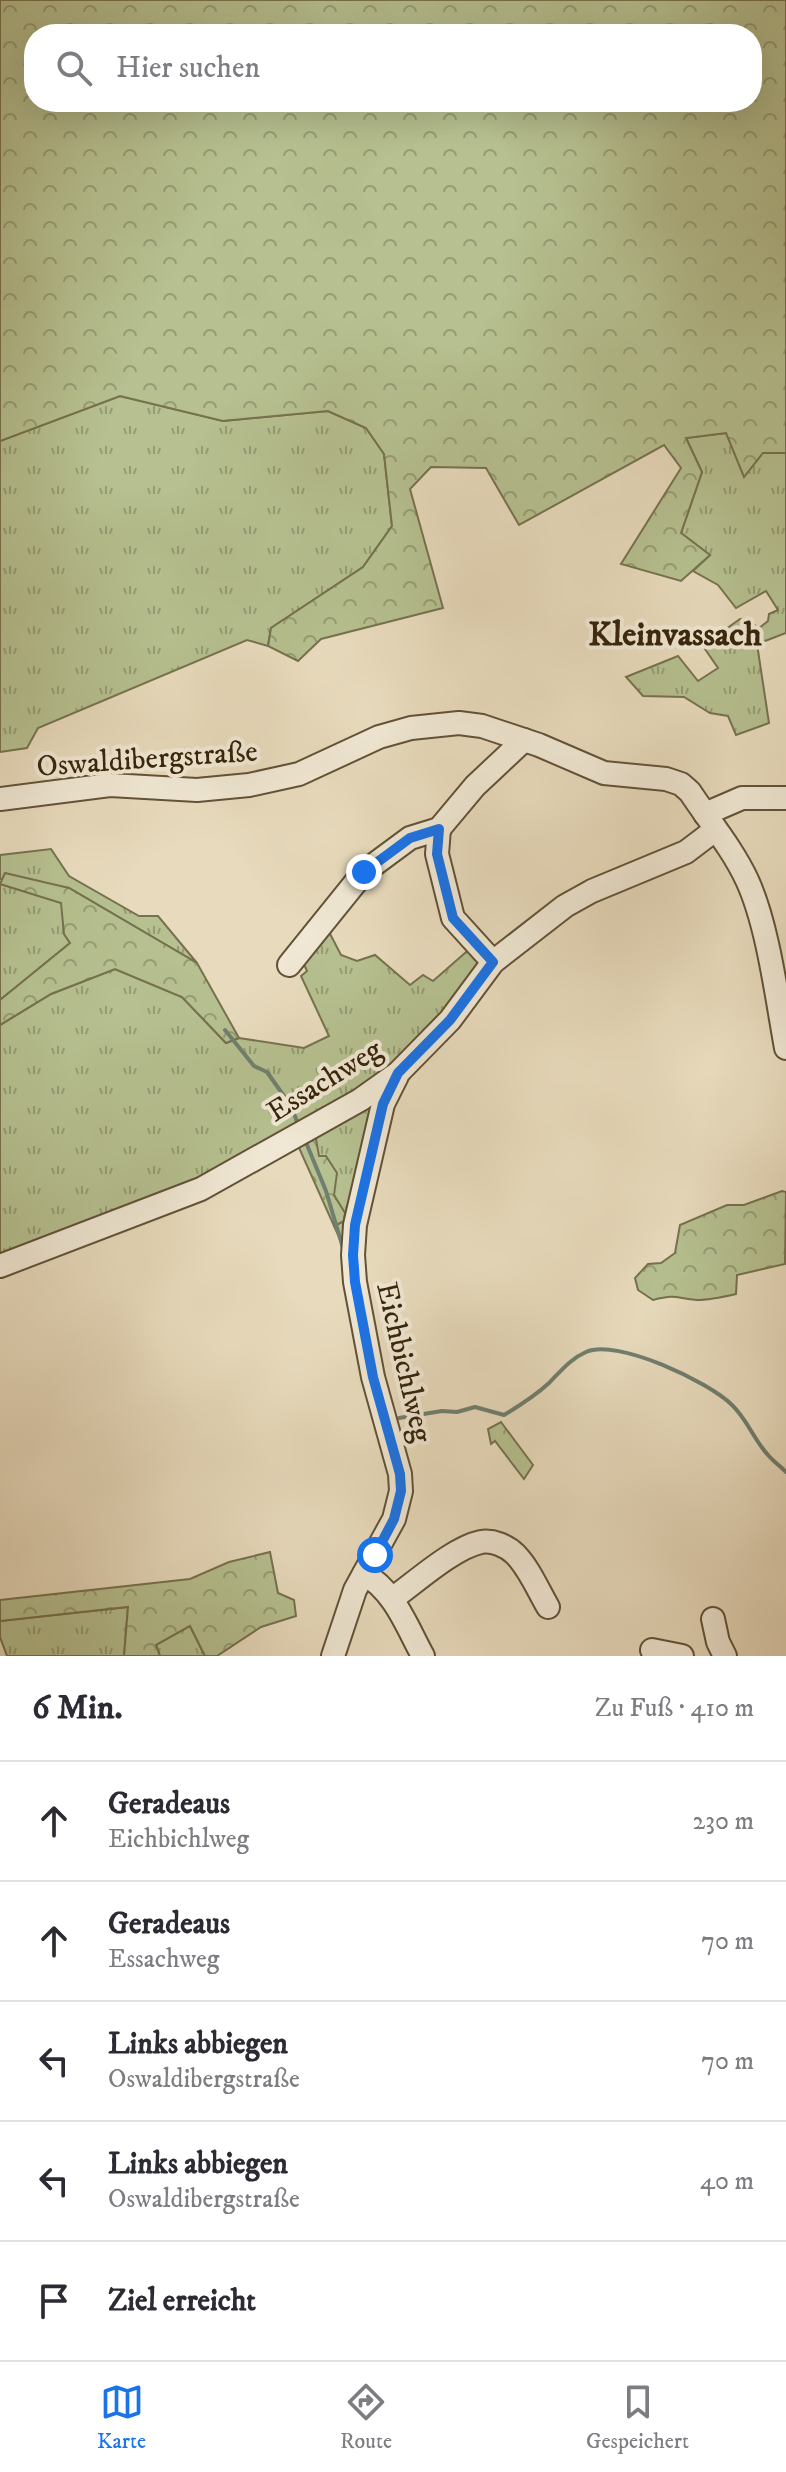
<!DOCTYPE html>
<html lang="de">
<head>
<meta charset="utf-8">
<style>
	:root { --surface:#fff; --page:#f2f2f3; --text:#2b2b33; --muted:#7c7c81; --line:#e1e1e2; --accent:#1a73e8 }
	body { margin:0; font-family:"IM FELL DW Pica",serif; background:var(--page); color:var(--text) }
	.stop { position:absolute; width:24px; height:24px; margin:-18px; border:6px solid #1a73e8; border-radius:50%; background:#fff }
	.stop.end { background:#1a73e8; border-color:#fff; box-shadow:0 2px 8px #0008 }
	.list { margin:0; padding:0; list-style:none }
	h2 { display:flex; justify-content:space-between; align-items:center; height:104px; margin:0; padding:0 32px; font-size:34px }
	h2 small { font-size:26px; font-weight:400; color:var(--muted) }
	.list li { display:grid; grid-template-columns:52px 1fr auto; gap:24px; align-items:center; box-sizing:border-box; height:120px; padding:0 32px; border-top:2px solid var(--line) }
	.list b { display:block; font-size:30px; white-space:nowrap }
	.list p { margin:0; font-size:26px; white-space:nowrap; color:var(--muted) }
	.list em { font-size:26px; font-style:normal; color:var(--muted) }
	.icon { flex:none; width:44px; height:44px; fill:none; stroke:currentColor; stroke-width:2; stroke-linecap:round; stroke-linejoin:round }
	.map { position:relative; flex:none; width:786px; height:1656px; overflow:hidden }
	.search { position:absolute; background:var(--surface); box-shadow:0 8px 32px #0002; left:24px; right:24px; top:24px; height:88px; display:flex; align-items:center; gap:20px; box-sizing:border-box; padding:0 28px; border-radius:32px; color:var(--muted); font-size:30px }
	.sheet { height:704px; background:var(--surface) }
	nav { display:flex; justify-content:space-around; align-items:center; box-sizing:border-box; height:112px; border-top:2px solid var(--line); background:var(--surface); font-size:22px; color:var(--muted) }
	nav a { display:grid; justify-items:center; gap:4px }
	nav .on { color:var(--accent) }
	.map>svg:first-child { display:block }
	.grass { fill:url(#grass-tufts); stroke:#76724e; stroke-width:2 }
	.forest { fill:url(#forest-crowns); stroke:#76724e; stroke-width:2; fill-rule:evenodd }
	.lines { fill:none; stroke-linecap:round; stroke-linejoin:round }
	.stream { stroke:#707f6f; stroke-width:4 }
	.minor-casing { stroke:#625238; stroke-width:26 }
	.minor { stroke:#f0e8d4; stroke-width:22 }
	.route { stroke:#1a73e8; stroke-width:10 }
	.labels { text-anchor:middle; stroke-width:8; stroke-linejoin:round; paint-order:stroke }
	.street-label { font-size:30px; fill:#36240b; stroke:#f0e8d4 }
	.quarter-label { font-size:34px; font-weight:bold; fill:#36240b; stroke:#f0e8d4 }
</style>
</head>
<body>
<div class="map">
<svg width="786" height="1656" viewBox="0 0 786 1656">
	<defs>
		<pattern id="grass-tufts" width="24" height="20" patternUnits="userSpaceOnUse" patternTransform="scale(2)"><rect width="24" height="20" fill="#b6c090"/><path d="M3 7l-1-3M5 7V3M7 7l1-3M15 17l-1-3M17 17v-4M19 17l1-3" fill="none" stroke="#959c74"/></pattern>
		<pattern id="forest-crowns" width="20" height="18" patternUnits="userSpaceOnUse" patternTransform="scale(2)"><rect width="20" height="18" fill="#b6c090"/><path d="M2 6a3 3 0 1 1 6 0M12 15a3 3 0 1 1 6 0" fill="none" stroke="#959c74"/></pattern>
	</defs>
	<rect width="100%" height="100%" fill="#e8dbbd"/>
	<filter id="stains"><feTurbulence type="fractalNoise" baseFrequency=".0025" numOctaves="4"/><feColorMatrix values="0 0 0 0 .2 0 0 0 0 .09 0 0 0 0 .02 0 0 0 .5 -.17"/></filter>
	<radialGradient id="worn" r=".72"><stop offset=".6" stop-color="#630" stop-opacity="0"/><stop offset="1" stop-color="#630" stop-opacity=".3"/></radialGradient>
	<!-- grass -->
	<g class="grass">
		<polygon points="120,396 223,421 328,411 366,428 384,454 392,526 363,567 271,628 268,646 247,640 38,728 27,748 0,752 0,441"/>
		<polygon points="726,433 763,453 786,453 786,633 757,644 769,723 736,735 728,716 710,713 684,697 643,696 626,677 678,656 698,681 718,668 705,649 706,643 740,619 751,621 758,629 768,621 769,614 778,610 766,591 736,608 718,585 693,571 710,555 681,533 702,472 686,438"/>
		<polygon points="51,849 69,876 139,916 158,916 197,963 69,888 0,879 0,855"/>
		<polygon points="0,884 62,903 64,934 70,943 0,1000"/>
		<polygon points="326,926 341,955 357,961 375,955 410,985 423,975 433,981 473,946 484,960 465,993 400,1064 219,1174 0,1261 0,1025 51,994 115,969 182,997 226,1043 239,1038 304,1048 329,1036 301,976 307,971 303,962"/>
		<polygon points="387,1083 343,1246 334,1226 344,1221 319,1156 303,1136"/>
		<polygon points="128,1607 124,1656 7,1656 0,1637 0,1621"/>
		<polygon points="190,1626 205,1656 160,1656 156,1645"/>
	</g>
	<!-- forest -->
	<g class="forest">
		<path d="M 0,0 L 786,0 L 786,453 L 763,453 L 744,477 L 726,433 L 686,438 L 702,472 L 681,533 L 710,555 L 681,581 L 621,564 L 681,468 L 664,445 L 519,525 L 486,468 L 431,467 L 410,489 L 443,608 L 321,639 L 298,661 L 268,646 L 271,628 L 363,567 L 392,526 L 384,454 L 366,428 L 328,411 L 223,421 L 120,396 L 0,441 ZM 34,34 L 752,34 L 752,102 L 34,102 Z"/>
		<polygon points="5,873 69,888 197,963 239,1038 226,1043 182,997 115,969 51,994 0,1025 0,1000 70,943 64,934 61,903 0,884"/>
		<polygon points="303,1136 316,1139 319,1156 326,1156 337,1173 334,1195 345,1213 344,1221 334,1226 296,1141"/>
		<path d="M 782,1191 L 786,1192 L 785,1264 L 737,1275 L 736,1294 C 723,1297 710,1300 697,1300 C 675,1298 677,1294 653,1300 L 638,1290 L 635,1278 L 648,1264 L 661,1263 L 675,1253 L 680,1225 L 727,1205 L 744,1205 Z"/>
		<polygon points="501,1422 533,1465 524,1479 495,1441 491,1444 488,1429"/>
		<polygon points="270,1552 278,1593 294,1600 296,1616 261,1627 217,1656 205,1656 190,1626 156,1645 160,1656 124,1656 128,1607 0,1621 0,1600 190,1579 229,1562"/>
	</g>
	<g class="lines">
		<!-- stream -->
		<g class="stream">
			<polyline points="225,1030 254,1066 267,1072 291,1106 298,1124"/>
			<polyline points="305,1140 326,1191 343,1248"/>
			<path d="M 399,1418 L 442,1411 L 457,1412 L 475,1407 L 504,1415 C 519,1406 536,1395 549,1383 C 561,1371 570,1359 586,1352 C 617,1338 709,1382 732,1405 C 747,1419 754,1440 768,1455 C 773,1461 780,1466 786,1472"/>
		</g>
		<defs>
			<g id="minor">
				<path d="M 0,799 L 110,785 L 197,790 L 249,785 L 299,774 L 379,737 L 411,728 L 459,723 L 482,726 L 539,745 L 604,773 L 666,779 L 681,784 L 690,792 C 709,821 732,848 747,880 C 768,925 777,999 786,1048"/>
				<polyline points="705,814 742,798 786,798"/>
				<polyline points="439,829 437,854 453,918 493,962"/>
				<polyline points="289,965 364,872 410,838 439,829 475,786 524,740"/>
				<polyline points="0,1266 201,1189 360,1100 398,1073 450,1020 493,962 565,906 592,891 686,852 715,830"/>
				<path d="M 364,1574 C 394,1590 407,1627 423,1656"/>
				<path d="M 392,1599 C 416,1582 453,1548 481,1542 C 493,1540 507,1546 515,1554 C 529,1568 538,1590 548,1607"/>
				<polyline points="713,1619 718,1642 725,1656"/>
				<polyline points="652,1650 682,1656"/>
				<polyline points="333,1656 355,1590 394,1519 401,1491 400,1474 373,1377 355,1282 353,1255 355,1225 383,1104 397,1076"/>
			</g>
		</defs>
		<!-- minor casing -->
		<use href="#minor" class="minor-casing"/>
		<!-- minor -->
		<use href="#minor" class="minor"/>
	</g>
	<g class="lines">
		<!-- route -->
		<polyline class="route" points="364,872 410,838 439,829 437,854 453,918 493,962 450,1020 398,1073 383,1104 355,1225 353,1255 355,1282 373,1377 400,1474 401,1491 394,1519 375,1555"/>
	</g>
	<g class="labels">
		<!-- street labels -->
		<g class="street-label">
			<text transform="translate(147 758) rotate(-4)" y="10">Oswaldibergstraße</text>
			<text transform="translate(324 1080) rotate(-32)" y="10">Essachweg</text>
			<text transform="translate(405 1362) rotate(77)" y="10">Eichbichlweg</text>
		</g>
		<!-- quarter labels -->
		<g class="quarter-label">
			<text x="675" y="645">Kleinvassach</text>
		</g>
	</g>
	<rect width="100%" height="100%" filter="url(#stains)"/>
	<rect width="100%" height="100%" fill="url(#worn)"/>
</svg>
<div class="stop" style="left:375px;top:1555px"></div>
<div class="stop end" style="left:364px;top:872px"></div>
<div class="search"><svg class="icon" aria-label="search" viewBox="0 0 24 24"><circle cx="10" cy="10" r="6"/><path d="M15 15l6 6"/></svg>Hier suchen</div>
</div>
<section class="sheet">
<h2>6 Min.<small>Zu Fuß · 410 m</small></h2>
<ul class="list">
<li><svg class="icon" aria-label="ahead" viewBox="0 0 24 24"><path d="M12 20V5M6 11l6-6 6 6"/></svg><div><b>Geradeaus</b><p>Eichbichlweg</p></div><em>230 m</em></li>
<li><svg class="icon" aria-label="ahead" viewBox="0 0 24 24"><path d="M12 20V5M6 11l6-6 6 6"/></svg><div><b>Geradeaus</b><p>Essachweg</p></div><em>70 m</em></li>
<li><svg class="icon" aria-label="left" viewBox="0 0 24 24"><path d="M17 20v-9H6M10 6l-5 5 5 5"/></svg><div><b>Links abbiegen</b><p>Oswaldibergstraße</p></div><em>70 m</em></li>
<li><svg class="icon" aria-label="left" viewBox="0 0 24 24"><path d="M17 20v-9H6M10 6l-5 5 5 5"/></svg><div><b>Links abbiegen</b><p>Oswaldibergstraße</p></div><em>40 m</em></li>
<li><svg class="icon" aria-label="arrive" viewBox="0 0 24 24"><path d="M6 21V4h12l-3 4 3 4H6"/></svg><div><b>Ziel erreicht</b></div></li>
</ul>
</section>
<nav>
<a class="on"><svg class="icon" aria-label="map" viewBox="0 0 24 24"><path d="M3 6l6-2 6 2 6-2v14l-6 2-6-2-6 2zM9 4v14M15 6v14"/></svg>Karte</a>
<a><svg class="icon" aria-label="directions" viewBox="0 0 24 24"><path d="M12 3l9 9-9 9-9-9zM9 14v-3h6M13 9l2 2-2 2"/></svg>Route</a>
<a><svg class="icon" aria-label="saved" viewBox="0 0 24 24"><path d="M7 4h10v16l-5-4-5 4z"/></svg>Gespeichert</a>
</nav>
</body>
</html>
